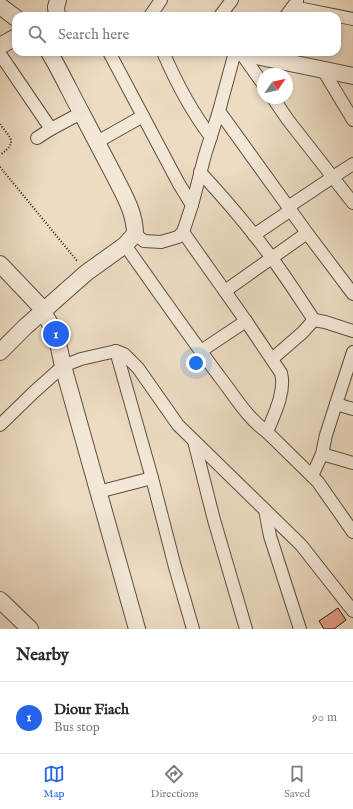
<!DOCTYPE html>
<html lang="en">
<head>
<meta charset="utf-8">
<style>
	:root { --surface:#fff; --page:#f2f2f3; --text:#2b2b33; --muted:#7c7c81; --line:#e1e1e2; --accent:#2563eb }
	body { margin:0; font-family:"IM FELL English",serif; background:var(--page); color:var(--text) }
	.compass { position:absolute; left:257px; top:68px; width:36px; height:36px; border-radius:50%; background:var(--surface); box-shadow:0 2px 6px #0003; rotate:56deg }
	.you { position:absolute; left:196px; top:363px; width:14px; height:14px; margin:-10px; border:3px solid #fff; border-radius:50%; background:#1a73e8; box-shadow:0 0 0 6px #1a73e833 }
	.badge { display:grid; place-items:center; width:26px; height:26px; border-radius:50%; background:var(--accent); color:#fff; font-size:13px; font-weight:700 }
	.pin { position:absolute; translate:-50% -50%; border:2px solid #fff; box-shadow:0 1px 4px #0006 }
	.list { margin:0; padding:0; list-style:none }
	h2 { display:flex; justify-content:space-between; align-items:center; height:52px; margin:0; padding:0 16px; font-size:17px }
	h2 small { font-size:13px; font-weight:400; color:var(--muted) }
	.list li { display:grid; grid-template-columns:26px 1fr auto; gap:12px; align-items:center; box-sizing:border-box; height:72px; padding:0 16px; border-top:1px solid var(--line) }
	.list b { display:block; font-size:15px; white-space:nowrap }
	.list p { margin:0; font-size:13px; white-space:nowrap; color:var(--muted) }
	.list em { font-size:13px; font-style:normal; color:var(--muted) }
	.icon { flex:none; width:22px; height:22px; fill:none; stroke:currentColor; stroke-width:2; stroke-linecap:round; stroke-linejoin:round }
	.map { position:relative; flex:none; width:353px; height:629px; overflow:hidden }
	.search { position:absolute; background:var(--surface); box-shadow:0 2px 6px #0003; left:12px; right:12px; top:12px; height:44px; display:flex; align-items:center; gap:10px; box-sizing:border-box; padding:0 14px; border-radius:12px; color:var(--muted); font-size:15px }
	.sheet { height:124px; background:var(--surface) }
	nav { display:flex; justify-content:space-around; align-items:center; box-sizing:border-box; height:56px; border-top:1px solid var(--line); background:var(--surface); font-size:11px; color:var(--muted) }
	nav a { display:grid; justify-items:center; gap:2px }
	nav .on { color:var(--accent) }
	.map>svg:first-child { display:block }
	.building { fill:#e59f86; stroke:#2d1f16 }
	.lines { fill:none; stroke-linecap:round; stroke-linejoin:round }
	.minor-casing { stroke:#5d4e41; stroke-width:14 }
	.tertiary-casing { stroke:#5d4e41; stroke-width:18 }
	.path { stroke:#2d1f16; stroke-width:2; stroke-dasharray:1 2; stroke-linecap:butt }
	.minor { stroke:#f3e8d7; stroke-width:12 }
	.tertiary { stroke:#f3e8d7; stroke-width:16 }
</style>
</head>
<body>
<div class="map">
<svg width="353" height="629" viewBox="0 0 353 629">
	<rect width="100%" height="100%" fill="#eddcc2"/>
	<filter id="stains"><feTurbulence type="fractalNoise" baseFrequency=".005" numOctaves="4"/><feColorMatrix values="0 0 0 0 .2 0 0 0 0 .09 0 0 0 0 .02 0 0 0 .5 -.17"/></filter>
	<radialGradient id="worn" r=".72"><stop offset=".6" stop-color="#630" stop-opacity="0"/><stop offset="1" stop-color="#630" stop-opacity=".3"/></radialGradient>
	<!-- building -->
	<polygon class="building" points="338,608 346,620 334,629 324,629 319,621"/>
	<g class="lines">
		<defs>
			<g id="minor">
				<polyline points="293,7 353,19"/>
				<polyline points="150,16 161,0"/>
				<polyline points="220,16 232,0"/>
				<polyline points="286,16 297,1"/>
				<polyline points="109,52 179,184 192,205"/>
				<path d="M 163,52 C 176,82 191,111 211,137"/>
				<polyline points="241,53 263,84"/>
				<polyline points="0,54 51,129 81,113"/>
				<polyline points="323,70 353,120"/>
				<polyline points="273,98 288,120 353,203"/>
				<polyline points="219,111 307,233 353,294"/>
				<polyline points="37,138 51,129"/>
				<polyline points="97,142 143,116"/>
				<path d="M 200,172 C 225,199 249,227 271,257 C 286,277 300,299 314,320 L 302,333 L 272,359"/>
				<polyline points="288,207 333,177 353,164"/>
				<polyline points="135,234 144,241 161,242 178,237 183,232 192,205 205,155 219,111 235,52"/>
				<polyline points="254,235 291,210"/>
				<path d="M 125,245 C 156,289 187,333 219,376 C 234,395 247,418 267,432 C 274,415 286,391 281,373 L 246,321 L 183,232"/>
				<polyline points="225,291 307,233"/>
				<polyline points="314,320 325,322 353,331"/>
				<polyline points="116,351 152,478 175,567 193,629"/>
				<polyline points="201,351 246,321"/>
				<polyline points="336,404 353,409"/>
				<polyline points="0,425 34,392 63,366 81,359 116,351 124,354 138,368 178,425 301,545 353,611"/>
				<polyline points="267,432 318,482 353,532"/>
				<polyline points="194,441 214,520 246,629"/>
				<polyline points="322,454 353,463"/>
				<polyline points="312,476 322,454 326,435 336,404 353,352"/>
				<polyline points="98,492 152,478"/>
				<polyline points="265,510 270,536 300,629"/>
			</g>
			<g id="tertiary">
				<polyline points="0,6 16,18"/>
				<polyline points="57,16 56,7 58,0"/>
				<polyline points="0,46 16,37"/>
				<polyline points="237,52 353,76"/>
				<polyline points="0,264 39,305 49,322 56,334 63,366 137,629"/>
				<path d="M 0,352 L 25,327 L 86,273 L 125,245 L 135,234 C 135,213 124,195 115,177 C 104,156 93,135 82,114 C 71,94 61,72 49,52"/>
				<polyline points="0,600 30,629"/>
			</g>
		</defs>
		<!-- minor casing -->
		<use href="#minor" class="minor-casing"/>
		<!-- tertiary casing -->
		<use href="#tertiary" class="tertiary-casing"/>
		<!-- path -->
		<g class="path">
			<path d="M 0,124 C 11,139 18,142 0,155"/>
			<polyline points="0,167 78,262"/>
		</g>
		<!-- minor -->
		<use href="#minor" class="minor"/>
		<!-- tertiary -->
		<use href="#tertiary" class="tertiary"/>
	</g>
	<rect width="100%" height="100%" filter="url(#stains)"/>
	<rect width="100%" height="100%" fill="url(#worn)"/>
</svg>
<svg class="compass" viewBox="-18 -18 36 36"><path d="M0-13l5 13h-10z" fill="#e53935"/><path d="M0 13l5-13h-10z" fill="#7c7c81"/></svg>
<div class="you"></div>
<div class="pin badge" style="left:56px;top:334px">1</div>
<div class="search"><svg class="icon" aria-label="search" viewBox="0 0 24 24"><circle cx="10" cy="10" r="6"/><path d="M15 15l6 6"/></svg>Search here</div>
</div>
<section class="sheet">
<h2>Nearby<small></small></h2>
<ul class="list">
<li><span class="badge">1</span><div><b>Diour Fiach</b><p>Bus stop</p></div><em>90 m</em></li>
</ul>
</section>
<nav>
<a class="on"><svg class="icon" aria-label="map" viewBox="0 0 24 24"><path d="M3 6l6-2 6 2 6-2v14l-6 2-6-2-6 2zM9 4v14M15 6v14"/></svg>Map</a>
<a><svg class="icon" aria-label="directions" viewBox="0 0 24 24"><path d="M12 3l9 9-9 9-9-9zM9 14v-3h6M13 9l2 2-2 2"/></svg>Directions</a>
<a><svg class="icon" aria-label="saved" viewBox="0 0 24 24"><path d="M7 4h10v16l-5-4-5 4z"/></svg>Saved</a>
</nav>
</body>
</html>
